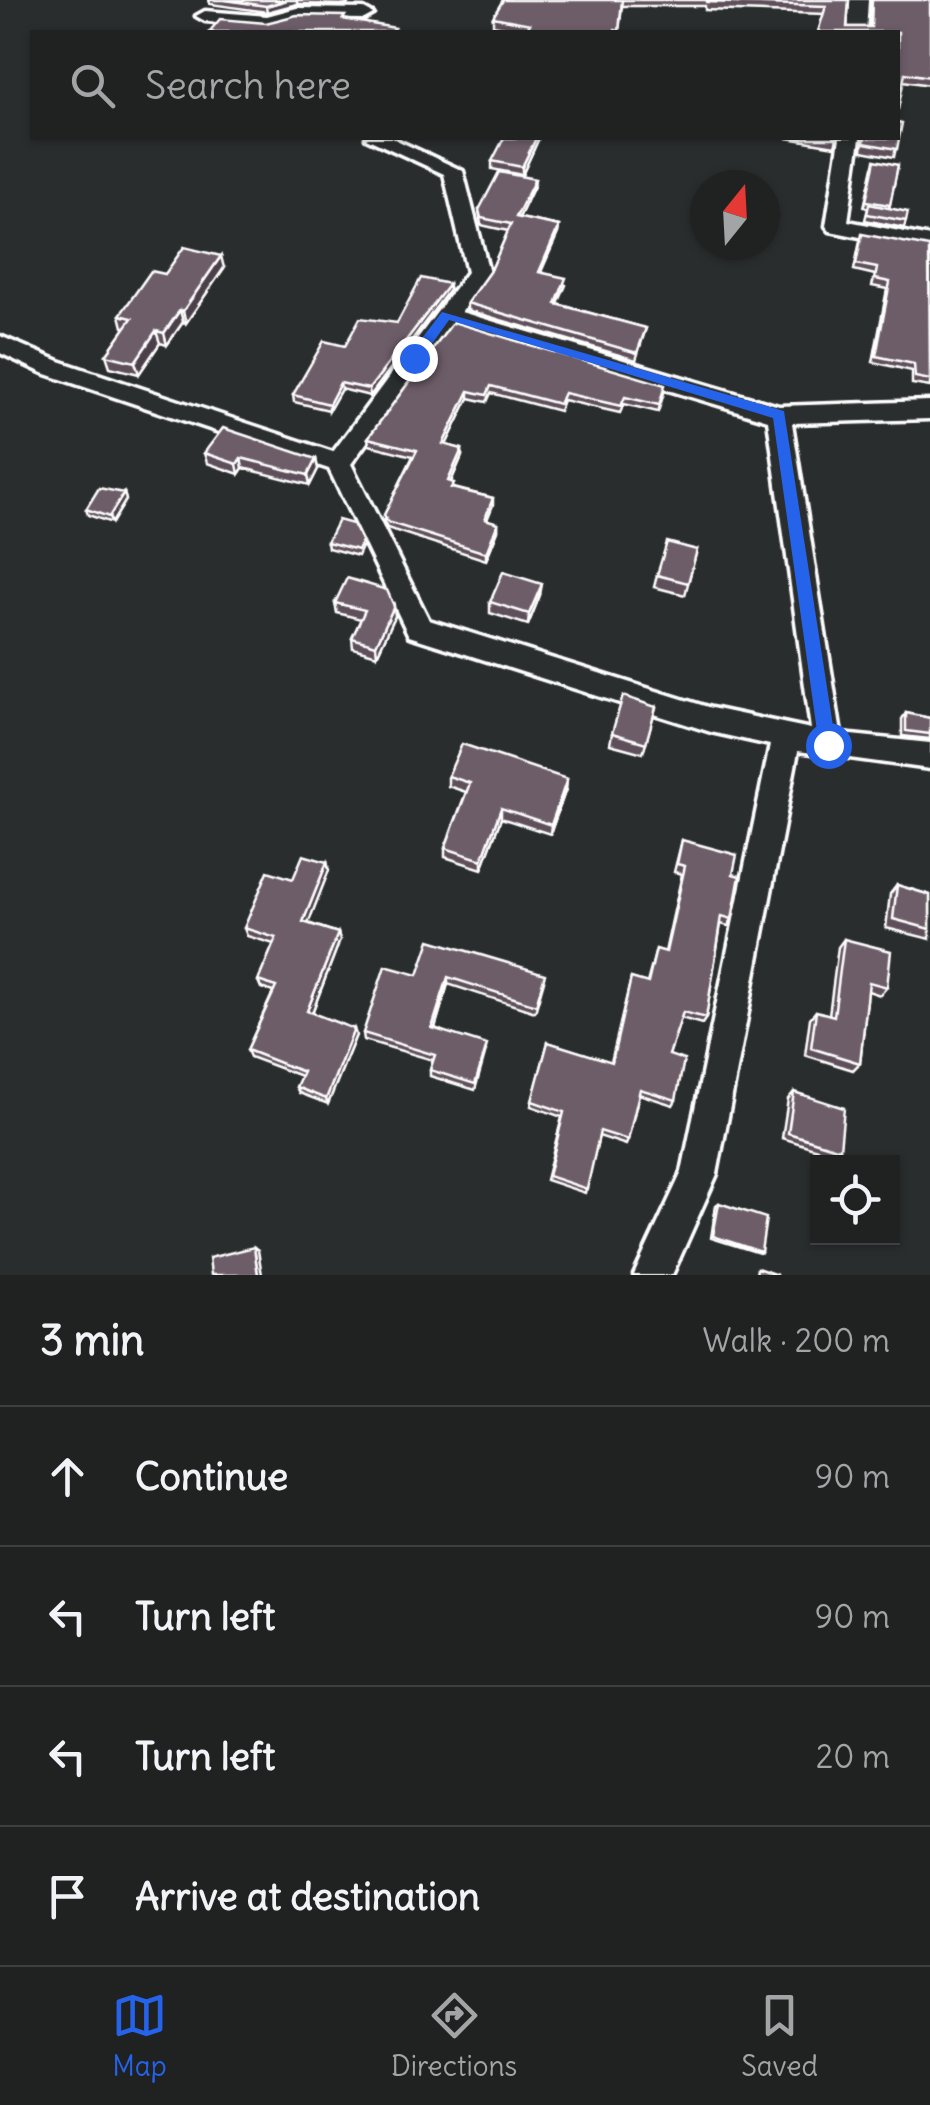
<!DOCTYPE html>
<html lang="en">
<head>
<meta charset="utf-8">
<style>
	:root { --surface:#202222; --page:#282a2a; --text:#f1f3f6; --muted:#a2a4a5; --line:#3d3f40; --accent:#2563eb }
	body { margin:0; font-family:Delius,sans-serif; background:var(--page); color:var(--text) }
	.controls { position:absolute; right:30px; bottom:30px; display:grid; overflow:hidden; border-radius:0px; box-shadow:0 2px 8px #0004 }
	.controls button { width:90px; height:90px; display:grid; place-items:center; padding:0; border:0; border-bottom:2px solid var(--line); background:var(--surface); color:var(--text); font:50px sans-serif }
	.compass { position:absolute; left:690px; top:170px; width:90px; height:90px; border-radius:50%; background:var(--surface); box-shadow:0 2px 8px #0004; rotate:18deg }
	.stop { position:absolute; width:30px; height:30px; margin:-22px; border:8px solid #2563eb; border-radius:50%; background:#fff }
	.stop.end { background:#2563eb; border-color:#fff; box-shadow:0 2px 10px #0008 }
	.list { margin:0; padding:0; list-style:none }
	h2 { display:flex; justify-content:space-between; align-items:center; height:130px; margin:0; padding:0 40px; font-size:42px }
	h2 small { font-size:32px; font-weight:400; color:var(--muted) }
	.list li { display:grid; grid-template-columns:65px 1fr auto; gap:30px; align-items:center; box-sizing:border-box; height:140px; padding:0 40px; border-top:2px solid var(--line) }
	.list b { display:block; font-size:38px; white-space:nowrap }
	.list em { font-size:32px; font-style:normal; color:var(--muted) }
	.icon { flex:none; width:55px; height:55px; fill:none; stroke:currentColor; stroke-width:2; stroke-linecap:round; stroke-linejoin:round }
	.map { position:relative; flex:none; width:930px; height:1275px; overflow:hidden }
	.search { position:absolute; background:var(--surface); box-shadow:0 2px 8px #0004; left:30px; right:30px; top:30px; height:110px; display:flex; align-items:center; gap:25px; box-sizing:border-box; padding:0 35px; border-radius:0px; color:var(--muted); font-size:38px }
	.sheet { height:690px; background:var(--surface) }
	nav { display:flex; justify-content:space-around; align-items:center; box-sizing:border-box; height:140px; border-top:2px solid var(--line); background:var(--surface); font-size:28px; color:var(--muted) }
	nav a { display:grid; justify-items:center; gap:5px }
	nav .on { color:var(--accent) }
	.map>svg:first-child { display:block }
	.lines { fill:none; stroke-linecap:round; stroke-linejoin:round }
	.minor-casing { stroke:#fff; stroke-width:7 }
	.minor { fill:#2a2d2e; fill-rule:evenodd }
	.wall { fill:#5e505a; stroke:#fff; stroke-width:2.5 }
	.shaded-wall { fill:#4c414a; stroke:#fff; stroke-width:2.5 }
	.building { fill:#6d5d69; stroke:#fff; stroke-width:2.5 }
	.route { fill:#2563eb }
</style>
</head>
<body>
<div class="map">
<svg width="930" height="1275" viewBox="0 0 930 1275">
	<rect width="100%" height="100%" fill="#2a2d2e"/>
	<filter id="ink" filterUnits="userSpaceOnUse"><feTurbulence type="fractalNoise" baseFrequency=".01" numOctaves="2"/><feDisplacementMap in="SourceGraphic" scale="20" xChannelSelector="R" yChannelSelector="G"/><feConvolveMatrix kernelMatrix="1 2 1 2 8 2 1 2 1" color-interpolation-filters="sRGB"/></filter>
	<g filter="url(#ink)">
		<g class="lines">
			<defs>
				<g id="minor">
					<polygon points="850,0 868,0 866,32 848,32"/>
					<polygon points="297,8 364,9 373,14 364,19 297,18 267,26 205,21 196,16 205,11 267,16"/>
					<path d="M 366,138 L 392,138 L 463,171 L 489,273 L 461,312 L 779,406 L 930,401 L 930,419 L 792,423 L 841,734 L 930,743 L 930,769 L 798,751 L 717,1174 L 672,1275 L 634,1275 L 682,1172 L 770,745 L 711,732 L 409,636 L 329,469 L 43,373 L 0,353 L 0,336 L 59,361 L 333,452 L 467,272 L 444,174 ZM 452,325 L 768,420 L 811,729 L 711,708 L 429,620 L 351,464 Z"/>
					<polygon points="840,138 860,138 848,221 930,237 930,251 830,231 826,226"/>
				</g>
			</defs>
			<!-- minor casing -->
			<use href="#minor" class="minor-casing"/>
			<!-- minor -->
			<use href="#minor" class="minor"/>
		</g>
		<!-- wall -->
		<g class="wall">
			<polygon points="209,0 351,0 347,5 297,4 267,12 210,4"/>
			<polygon points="503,0 849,0 847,27 869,27 871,0 930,0 930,85 903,81 818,32 824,14 705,10 705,6 622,6 619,32 525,32 526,31 493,25 493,17"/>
			<polygon points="539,138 522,175 492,169 492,161"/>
			<polygon points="787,138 837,138 835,146"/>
			<polygon points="863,138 898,138 894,157 862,151"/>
			<polygon points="898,165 889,208 906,221 904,228 865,220 868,208 864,207 873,167"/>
			<polygon points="534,186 519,218 559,226 558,233 541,272 566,285 558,304 646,328 636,360 467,310 467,303 492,268 508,231 481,225 479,210"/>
			<polygon points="860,241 930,254 930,387 912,384 912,371 873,362 887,289 872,286 875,275 854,270"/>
			<polygon points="224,268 186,323 183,322 167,345 160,343 139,374 110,367 106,355 126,327 123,327 120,315 165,274"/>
			<polygon points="449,290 370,396 341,389 329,410 294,402 293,395 345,346 397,323"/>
			<polygon points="453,322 664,393 658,412 624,404 620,413 563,400 559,411 491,393 487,402 469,398 446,445 462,449 462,456 451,482 454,488 493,498 493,505 487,520 498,523 498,530 486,560 387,528 384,522 384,515 413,456 369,445 368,438"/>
			<polygon points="204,453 316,459 318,469 310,485 243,468 239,474 207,463"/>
			<polygon points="124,493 126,500 112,523 88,515 86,509"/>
			<polygon points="327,542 362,547 358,556 328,548"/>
			<polygon points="697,550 685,595 654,587 657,575"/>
			<polygon points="540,595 528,625 490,613 490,602"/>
			<polygon points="335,603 395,616 377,655 353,648 352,638 361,619 337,613"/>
			<polygon points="656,707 643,753 610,744 612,733"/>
			<polygon points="906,713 930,718 930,739 902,736 902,719"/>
			<polygon points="448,776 567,779 566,789 550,834 501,818 482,869 445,857 445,848 466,792 448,786"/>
			<polygon points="682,840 733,874 732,919 728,926 721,924 706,1018 702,1024 681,1018 669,1055 676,1100 673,1105 639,1094 628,1140 626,1145 599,1136 585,1193 546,1180 562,1117 531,1106 548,1042 611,1062 631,978 647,983 656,949 665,952 682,874 674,872"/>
			<polygon points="327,862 329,870 308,923 338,933 340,940 312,1013 356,1035 328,1104 299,1093 296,1087 301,1076 250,1057 247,1050 273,992 261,988 258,981 274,944 247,936 244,928 293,879"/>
			<polygon points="897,885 930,895 930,939 886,928 890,894"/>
			<polygon points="844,939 887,987 880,995 868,991 860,1063 853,1070 805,1055 810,1018 816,1011 829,1015 838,947"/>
			<polygon points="418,975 544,981 535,1012 448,984 435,1028 486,1051 475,1090 430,1076 430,1070 433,1060 364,1040 363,1033"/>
			<polygon points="794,1092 840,1149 833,1154 782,1138 788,1099"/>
			<polygon points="719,1203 761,1252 759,1253 711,1238 716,1205"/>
		</g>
		<!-- shaded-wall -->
		<g class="shaded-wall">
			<polygon points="287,0 297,0 297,4 267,12 266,6"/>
			<polygon points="536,138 539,138 522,175 522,167"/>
			<polygon points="535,179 534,186 516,224 516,217"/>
			<polygon points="559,226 558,233 538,278 539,272"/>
			<polygon points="221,256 224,268 186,323 183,311"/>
			<polygon points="449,284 449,290 370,396 369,389"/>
			<polygon points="180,310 183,322 167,345 164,333"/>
			<polygon points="156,331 160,343 139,374 135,362"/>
			<polygon points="340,383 341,389 329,410 329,404"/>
			<polygon points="469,391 469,398 443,451 443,444"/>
			<polygon points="462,449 462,456 448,488 448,481"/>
			<polygon points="241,458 243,468 239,474 237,464"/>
			<polygon points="316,459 318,469 310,485 308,475"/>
			<polygon points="124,493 126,500 112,523 109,517"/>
			<polygon points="498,523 498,530 486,560 486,553"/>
			<polygon points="542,584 540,595 528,625 529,614"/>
			<polygon points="394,606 395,616 377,655 376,645"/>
			<polygon points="567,779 566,789 550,834 551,825"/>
			<polygon points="501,808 501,818 482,869 482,860"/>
			<polygon points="327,862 329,870 306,929 303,922"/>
			<polygon points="338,933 340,940 310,1018 307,1011"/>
			<polygon points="448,977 448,984 433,1034 432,1028"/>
			<polygon points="354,1029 356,1035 328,1104 326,1099"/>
			<polygon points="254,1247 258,1250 262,1275 258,1275"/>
		</g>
		<!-- building -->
		<g class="building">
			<polygon points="225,0 287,0 266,6"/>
			<polygon points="503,0 622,0 619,31 615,30 614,32 525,32 530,24 493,17"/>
			<polygon points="707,0 849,0 847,27 871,27 872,0 930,0 930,77 905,73 898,110 898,32 818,32 826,6 707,2"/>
			<polygon points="297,15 345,16 343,19 395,28 392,32 209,32 220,19 266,23"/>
			<polygon points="898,122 902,123 897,149 864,143 865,138 898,138"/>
			<polygon points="504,138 536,138 522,167 492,161"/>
			<polygon points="875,160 898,165 890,205 866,201"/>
			<polygon points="499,172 535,179 516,217 559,226 539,272 566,278 556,304 646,328 637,353 467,303 492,268 511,224 481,218 479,210"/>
			<polygon points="869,204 908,212 906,221 867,214"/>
			<polygon points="862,234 929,247 930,380 915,377 914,364 876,356 890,282 875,279 877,268 856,264"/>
			<polygon points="184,247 221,256 183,311 180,310 164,333 156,331 135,362 106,355 132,318 120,315 151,271 165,274"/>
			<polygon points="421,278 449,284 369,389 340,383 329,404 293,395 324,341 345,346 360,318 397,323"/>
			<polygon points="453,322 665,385 659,405 625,397 621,406 564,393 559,404 491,386 487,395 469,391 443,444 462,449 448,481 454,483 451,488 493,498 485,519 498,523 486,553 387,522 384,515 417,450 368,438"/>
			<polygon points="223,428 316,459 308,475 241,458 237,464 204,453"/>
			<polygon points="99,488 124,493 109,517 86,509"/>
			<polygon points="338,520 353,524 362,541 358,550 327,542"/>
			<polygon points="667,542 697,550 688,583 657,575"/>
			<polygon points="503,572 542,584 529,614 490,602"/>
			<polygon points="347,578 387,590 394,606 376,645 352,638 365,610 335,603"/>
			<polygon points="623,696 656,707 646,743 612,733"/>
			<polygon points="906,713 930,718 930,734 906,731"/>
			<polygon points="462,744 567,779 551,825 501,808 482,860 445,848 470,783 448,776"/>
			<polygon points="682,840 737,855 733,874 740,876 732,919 722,916 706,1018 683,1012 669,1055 684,1060 676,1100 640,1089 628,1140 600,1131 587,1189 548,1176 564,1112 532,1101 548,1042 612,1062 631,978 648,983 656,949 666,952 685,866 677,864"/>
			<polygon points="303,855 327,862 303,922 338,933 307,1011 354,1029 326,1099 296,1087 303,1072 247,1050 276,987 258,981 276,938 244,928 268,871 293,879"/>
			<polygon points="897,885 930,895 930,929 893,919"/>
			<polygon points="844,939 891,951 887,987 869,982 860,1063 811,1048 816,1011 834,1016"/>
			<polygon points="430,940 545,974 536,1005 448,977 432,1028 487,1045 475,1084 430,1070 435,1055 363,1033 385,966 418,975"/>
			<polygon points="794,1092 844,1108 840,1149 788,1133"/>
			<polygon points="719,1203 766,1218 761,1252 713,1236"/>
			<polygon points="254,1247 258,1275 211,1275 209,1258"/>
			<polygon points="757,1268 777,1275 756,1275"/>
		</g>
	</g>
	<!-- route -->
	<polygon class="route" points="442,312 784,411 836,745 834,750 828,752 819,745 773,418 449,320 419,362 409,362 409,355"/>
</svg>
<div class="controls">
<button><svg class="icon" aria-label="locate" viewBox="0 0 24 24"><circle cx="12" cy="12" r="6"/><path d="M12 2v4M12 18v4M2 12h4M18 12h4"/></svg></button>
</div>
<svg class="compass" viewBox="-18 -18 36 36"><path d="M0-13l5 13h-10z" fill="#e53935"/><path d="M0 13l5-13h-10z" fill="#a2a4a5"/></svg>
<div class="stop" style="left:828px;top:745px"></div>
<div class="stop end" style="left:414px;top:358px"></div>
<div class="search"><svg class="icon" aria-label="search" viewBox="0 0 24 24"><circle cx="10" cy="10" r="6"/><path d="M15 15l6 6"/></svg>Search here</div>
</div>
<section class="sheet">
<h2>3 min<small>Walk · 200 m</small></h2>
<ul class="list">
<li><svg class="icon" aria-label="ahead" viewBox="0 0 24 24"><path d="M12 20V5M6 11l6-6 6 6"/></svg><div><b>Continue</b></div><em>90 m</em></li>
<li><svg class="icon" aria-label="left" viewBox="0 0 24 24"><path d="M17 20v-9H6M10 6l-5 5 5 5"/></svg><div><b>Turn left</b></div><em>90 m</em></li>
<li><svg class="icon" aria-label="left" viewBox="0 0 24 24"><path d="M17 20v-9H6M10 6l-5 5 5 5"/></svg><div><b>Turn left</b></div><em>20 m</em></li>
<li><svg class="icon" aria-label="arrive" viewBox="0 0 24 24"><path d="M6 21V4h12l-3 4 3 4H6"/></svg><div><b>Arrive at destination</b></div></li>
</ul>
</section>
<nav>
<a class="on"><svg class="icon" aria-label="map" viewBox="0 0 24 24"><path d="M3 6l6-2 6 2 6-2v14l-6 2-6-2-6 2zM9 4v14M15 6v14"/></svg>Map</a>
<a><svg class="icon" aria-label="directions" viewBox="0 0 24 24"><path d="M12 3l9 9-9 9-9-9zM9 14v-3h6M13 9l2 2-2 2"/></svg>Directions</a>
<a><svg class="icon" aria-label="saved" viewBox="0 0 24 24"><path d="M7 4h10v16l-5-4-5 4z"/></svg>Saved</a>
</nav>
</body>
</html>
